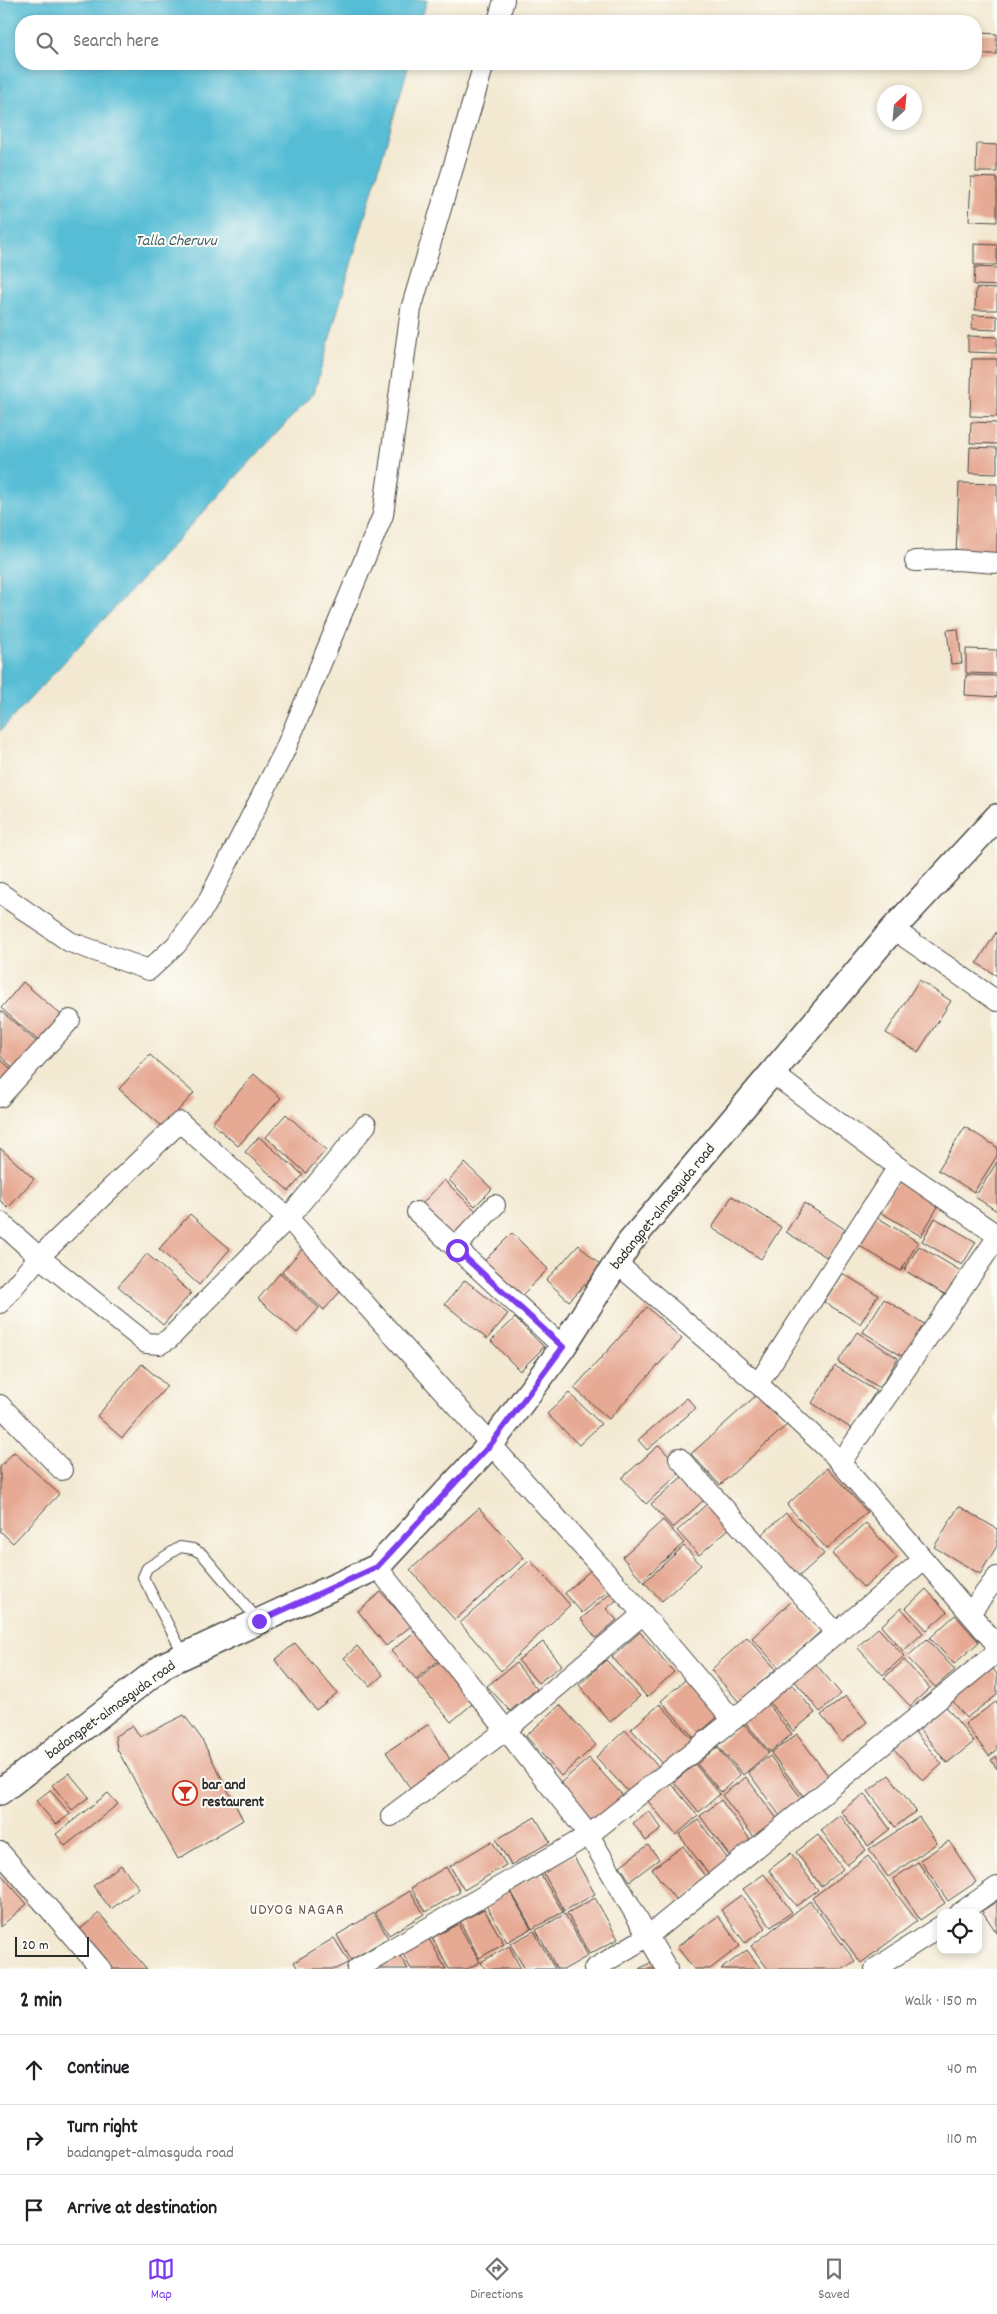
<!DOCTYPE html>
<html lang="en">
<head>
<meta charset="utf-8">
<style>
	:root { --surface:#fff; --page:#f2f2f2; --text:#202124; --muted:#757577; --line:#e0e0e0; --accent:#7c3aed }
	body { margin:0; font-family:Dekko,sans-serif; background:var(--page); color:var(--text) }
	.controls { position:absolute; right:15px; bottom:15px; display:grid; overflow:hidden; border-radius:10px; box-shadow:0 2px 8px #0003 }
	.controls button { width:45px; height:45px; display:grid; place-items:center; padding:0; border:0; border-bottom:1px solid var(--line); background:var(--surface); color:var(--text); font:25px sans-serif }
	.compass { position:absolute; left:877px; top:85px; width:45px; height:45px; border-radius:50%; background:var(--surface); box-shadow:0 2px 8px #0003; rotate:26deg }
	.scale { position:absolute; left:15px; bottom:12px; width:74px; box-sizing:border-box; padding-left:5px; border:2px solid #2b2b2b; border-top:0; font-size:14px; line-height:18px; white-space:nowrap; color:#2b2b2b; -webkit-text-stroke:4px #fdfcf7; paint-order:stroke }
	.stop { position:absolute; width:15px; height:15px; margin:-11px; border:4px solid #7c3aed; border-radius:50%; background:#fff }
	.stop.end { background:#7c3aed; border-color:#fff; box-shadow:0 1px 5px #0008 }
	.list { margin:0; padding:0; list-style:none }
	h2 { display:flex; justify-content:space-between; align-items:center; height:65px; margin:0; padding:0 20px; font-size:21px }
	h2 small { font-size:16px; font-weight:400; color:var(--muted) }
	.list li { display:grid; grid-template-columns:32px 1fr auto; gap:15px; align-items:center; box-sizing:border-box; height:70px; padding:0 20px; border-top:1px solid var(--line) }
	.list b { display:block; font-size:19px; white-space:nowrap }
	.list p { margin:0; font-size:16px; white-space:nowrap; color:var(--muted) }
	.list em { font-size:16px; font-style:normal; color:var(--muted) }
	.icon { flex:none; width:28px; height:28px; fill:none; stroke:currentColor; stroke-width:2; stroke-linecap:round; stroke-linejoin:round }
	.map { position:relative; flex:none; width:997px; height:1969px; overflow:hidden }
	.search { position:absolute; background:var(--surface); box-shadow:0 2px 8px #0003; left:15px; right:15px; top:15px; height:55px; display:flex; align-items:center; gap:12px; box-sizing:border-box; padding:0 18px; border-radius:20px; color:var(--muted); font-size:19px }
	.sheet { height:275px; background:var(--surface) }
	nav { display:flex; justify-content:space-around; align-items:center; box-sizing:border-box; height:70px; border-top:1px solid var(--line); background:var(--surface); font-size:14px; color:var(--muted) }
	nav a { display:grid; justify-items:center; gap:2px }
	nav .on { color:var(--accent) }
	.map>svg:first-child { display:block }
	.water { fill:#57bdd5; stroke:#417480 }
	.building { fill:#e6a993 }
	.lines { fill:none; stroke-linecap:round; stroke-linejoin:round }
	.service-casing { stroke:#494844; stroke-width:12 }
	.minor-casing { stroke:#494844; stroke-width:22 }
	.tertiary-casing { stroke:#494844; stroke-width:28 }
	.service { stroke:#fff; stroke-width:10 }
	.minor { stroke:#fff; stroke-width:20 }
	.tertiary { stroke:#fff; stroke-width:25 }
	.route { stroke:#7c3aed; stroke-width:6 }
	.labels { text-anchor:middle; stroke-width:4; stroke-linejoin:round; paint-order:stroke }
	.street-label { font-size:15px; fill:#2b2b2b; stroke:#fdfcf7 }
	.poi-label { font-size:15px; font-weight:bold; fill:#2b2b2b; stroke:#fdfcf7; text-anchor:start }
	.water-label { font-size:16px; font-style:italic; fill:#3a5e66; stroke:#fdfcf7 }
	.neighbourhood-label { font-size:16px; letter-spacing:1px; fill:#6c574f; stroke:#fdfcf7 }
</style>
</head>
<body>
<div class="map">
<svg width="997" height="1969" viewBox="0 0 997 1969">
	<rect width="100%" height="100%" fill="#fdfcf7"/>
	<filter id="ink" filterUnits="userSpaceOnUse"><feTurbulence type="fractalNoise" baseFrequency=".02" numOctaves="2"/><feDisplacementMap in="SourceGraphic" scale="10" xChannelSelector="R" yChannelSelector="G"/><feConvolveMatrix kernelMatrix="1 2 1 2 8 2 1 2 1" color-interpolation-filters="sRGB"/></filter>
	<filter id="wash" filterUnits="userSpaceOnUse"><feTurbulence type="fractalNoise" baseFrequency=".0096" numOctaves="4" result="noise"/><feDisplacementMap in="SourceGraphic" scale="20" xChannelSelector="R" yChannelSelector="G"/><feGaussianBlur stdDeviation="1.12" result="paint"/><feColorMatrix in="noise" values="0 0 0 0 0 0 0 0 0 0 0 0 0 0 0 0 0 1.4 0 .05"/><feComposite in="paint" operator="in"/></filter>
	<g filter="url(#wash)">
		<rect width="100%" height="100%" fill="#f3e9d2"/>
		<!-- water -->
		<polygon class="water" points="0,0 427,0 421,21 21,21 21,64 409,64 314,393 0,731"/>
		<g id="blocks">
			<!-- building -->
			<g class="building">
				<polygon points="980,33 997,34 997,54 979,54"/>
				<polygon points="977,144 997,145 997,172 976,172"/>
				<polygon points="971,177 997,178 997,222 969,221"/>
				<polygon points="974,244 997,245 997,265 974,265"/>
				<polygon points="975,267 997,268 997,286 974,285"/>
				<polygon points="976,288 997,289 997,310 975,310"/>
				<polygon points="973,315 997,316 997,330 972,329"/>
				<polygon points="968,336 997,337 997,353 968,352"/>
				<polygon points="972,359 997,359 997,417 970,416"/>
				<polygon points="971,422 997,423 997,444 970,443"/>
				<polygon points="970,447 997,448 997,474 969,473"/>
				<polygon points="959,483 997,484 997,555 956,554"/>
				<polygon points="958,629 962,663 951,664 947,630"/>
				<polygon points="966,649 997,650 997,674 966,673"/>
				<polygon points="966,675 997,676 997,697 965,695"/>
				<polygon points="997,931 997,976 977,963"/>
				<polygon points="919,980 951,1001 918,1052 886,1033"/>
				<polygon points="23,982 67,1020 44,1046 1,1008"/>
				<polygon points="0,1010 41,1046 18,1072 0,1056"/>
				<polygon points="150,1055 194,1093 163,1127 119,1089"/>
				<polygon points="0,1059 17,1074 0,1093"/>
				<polygon points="254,1074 281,1098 238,1146 212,1123"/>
				<polygon points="286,1114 326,1150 306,1173 266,1137"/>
				<polygon points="965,1127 997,1147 997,1156 974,1192 938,1170"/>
				<polygon points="259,1137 303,1175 289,1191 245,1152"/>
				<polygon points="0,1148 34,1179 8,1208 0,1200"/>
				<polygon points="997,1162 997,1211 975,1197"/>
				<polygon points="465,1163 492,1189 475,1206 449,1180"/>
				<polygon points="899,1179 940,1203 921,1236 880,1212"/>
				<polygon points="444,1180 476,1211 452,1236 420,1206"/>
				<polygon points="732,1196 781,1227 761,1259 712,1228"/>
				<polygon points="804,1203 846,1230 828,1258 786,1232"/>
				<polygon points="190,1214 230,1249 199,1285 159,1249"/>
				<polygon points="875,1216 918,1242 901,1271 858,1245"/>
				<polygon points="935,1218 976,1242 962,1265 922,1241"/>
				<polygon points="512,1233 548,1269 520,1297 484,1261"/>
				<polygon points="579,1245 602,1267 569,1301 546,1280"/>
				<polygon points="919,1246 961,1271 946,1295 904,1270"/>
				<polygon points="303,1248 346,1285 324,1310 282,1272"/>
				<polygon points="147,1254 191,1293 163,1325 118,1286"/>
				<polygon points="280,1273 319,1308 297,1333 258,1299"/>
				<polygon points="842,1273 878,1295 860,1324 824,1302"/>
				<polygon points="465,1280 508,1314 487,1339 445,1304"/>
				<polygon points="884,1299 926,1325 905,1358 863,1332"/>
				<polygon points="647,1307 682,1339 609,1419 574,1388"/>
				<polygon points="515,1318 544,1347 520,1371 491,1341"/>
				<polygon points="857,1332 898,1358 880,1388 838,1362"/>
				<polygon points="142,1364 167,1386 122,1438 97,1416"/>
				<polygon points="835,1366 876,1391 852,1429 812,1403"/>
				<polygon points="760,1392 789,1423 720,1485 691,1454"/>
				<polygon points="569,1393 601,1424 579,1445 547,1414"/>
				<polygon points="687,1398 696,1408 647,1450 638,1440"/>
				<polygon points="659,1445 682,1471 646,1504 622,1478"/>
				<polygon points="14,1452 59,1494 13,1543 0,1531 0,1467"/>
				<polygon points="827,1468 867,1512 827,1549 787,1505"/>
				<polygon points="684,1475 705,1499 673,1528 651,1504"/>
				<polygon points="709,1502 731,1527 699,1555 677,1531"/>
				<polygon points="959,1506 997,1529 997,1546 980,1574 934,1547"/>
				<polygon points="479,1508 524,1558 455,1620 410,1570"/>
				<polygon points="786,1513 824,1554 796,1579 758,1538"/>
				<polygon points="663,1520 684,1543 642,1580 622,1557"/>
				<polygon points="866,1523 897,1558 864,1588 832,1554"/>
				<polygon points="684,1546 701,1565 662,1601 644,1582"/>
				<polygon points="530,1560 570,1605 501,1671 460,1623"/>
				<polygon points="592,1569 609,1590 582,1613 565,1593"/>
				<polygon points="926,1589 947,1612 927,1630 906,1608"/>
				<polygon points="613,1591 618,1599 606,1609 617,1620 596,1638 581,1619"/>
				<polygon points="381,1592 411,1626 386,1646 358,1611"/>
				<polygon points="793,1600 821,1631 780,1669 752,1638"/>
				<polygon points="901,1608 923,1633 903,1651 881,1626"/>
				<polygon points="955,1615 979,1642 954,1664 930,1638"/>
				<polygon points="878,1628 904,1656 883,1675 857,1647"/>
				<polygon points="417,1630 441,1658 416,1679 391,1651"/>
				<polygon points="640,1632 674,1672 647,1697 612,1657"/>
				<polygon points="747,1637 776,1669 739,1702 711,1670"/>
				<polygon points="927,1639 955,1670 935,1687 907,1657"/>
				<polygon points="543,1642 562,1665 538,1683 518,1660"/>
				<polygon points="295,1643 337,1693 316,1710 275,1660"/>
				<polygon points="357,1646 383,1675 370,1686 344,1658"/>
				<polygon points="442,1659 477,1700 451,1722 417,1681"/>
				<polygon points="606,1660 640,1696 610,1722 579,1685"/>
				<polygon points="904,1660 930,1688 910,1706 884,1678"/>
				<polygon points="516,1663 537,1689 510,1711 487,1686"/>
				<polygon points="815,1663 841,1694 820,1712 794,1680"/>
				<polygon points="990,1665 997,1674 997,1695 966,1718 949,1696"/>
				<polygon points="691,1675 724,1711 694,1738 661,1701"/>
				<polygon points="791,1683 815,1713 793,1731 769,1702"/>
				<polygon points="846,1696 867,1722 842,1742 821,1715"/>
				<polygon points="997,1701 997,1750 989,1756 965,1724"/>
				<polygon points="767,1703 792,1734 770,1752 744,1721"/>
				<polygon points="660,1704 696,1743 667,1768 631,1729"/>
				<polygon points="560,1705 596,1745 561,1776 526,1736"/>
				<polygon points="945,1705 974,1742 947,1763 918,1727"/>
				<polygon points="184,1715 201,1738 243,1820 178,1859 117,1749 115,1736 133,1726 140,1737"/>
				<polygon points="743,1723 769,1753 743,1775 717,1745"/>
				<polygon points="429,1724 455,1768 416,1797 386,1752"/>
				<polygon points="625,1730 663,1772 634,1798 596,1757"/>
				<polygon points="914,1731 942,1764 923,1781 894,1749"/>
				<polygon points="797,1734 829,1777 803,1796 771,1753"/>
				<polygon points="717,1747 740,1775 721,1792 697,1764"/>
				<polygon points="770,1756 802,1799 780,1816 748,1772"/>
				<polygon points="997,1756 997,1769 991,1760"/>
				<polygon points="589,1758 627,1800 597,1828 558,1785"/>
				<polygon points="695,1764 720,1794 699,1812 674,1782"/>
				<polygon points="69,1773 89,1797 72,1810 52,1785"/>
				<polygon points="889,1775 916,1811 895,1827 868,1791"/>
				<polygon points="746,1777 778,1820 754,1837 722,1795"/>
				<polygon points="669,1781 698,1816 676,1835 647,1800"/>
				<polygon points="50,1790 70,1814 56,1825 36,1801"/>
				<polygon points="108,1793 118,1804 65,1846 56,1834"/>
				<polygon points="864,1794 890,1829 868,1846 841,1811"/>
				<polygon points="721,1800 752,1842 731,1858 700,1816"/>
				<polygon points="649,1811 662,1829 646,1841 633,1823"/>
				<polygon points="840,1815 866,1850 847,1865 821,1830"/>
				<polygon points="535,1817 550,1842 511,1865 496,1840"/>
				<polygon points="919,1817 937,1843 888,1877 869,1849"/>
				<polygon points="698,1820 731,1863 711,1877 679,1835"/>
				<polygon points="818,1835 843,1869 821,1886 796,1852"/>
				<polygon points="492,1841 506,1865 464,1890 450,1866"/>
				<polygon points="949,1841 976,1882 948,1901 920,1860"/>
				<polygon points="648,1845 659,1859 630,1881 620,1866"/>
				<polygon points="683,1846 708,1880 678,1903 652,1869"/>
				<polygon points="791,1853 818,1890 796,1906 769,1870"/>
				<polygon points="573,1855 595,1894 564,1911 543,1872"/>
				<polygon points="868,1856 917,1921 861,1963 812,1898"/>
				<polygon points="918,1862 945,1903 920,1920 893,1879"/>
				<polygon points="121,1865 139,1888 111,1909 93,1886"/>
				<polygon points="446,1867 460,1892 426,1912 411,1888"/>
				<polygon points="0,1873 27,1904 0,1927"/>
				<polygon points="540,1873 563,1912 532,1929 510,1889"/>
				<polygon points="764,1874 792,1912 771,1927 743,1889"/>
				<polygon points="410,1891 424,1914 389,1935 375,1912"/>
				<polygon points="510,1891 531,1929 507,1942 486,1905"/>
				<polygon points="741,1895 766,1928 745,1943 721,1910"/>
				<polygon points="595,1898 618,1939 589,1954 567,1913"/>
				<polygon points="810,1901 855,1961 843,1969 768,1969 751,1946"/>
				<polygon points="997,1901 997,1933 982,1911"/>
				<polygon points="484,1909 504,1944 479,1958 460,1922"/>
				<polygon points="99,1913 147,1969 108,1969 76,1933"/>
				<polygon points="374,1913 388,1938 351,1960 337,1935"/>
				<polygon points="565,1914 588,1956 565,1969 557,1969 536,1930"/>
				<polygon points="718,1916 740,1946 710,1969 694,1969 677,1947"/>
				<polygon points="458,1924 480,1962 467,1969 449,1969 432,1938"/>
				<polygon points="534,1931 555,1969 525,1969 510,1944"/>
				<polygon points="334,1938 349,1962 336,1969 298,1969 294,1962"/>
				<polygon points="429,1939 446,1969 411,1969 403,1954"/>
				<polygon points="509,1946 521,1969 485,1969 481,1962"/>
				<polygon points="747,1950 761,1969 721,1969"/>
				<polygon points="400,1956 408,1969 376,1969"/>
				<polygon points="657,1959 662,1969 639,1969"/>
			</g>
		</g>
	</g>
	<g filter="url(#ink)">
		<use href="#blocks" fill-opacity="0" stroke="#494844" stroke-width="1"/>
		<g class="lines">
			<defs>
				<polyline id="service" points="184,1655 143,1577 147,1568 180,1547 193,1549 202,1554 258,1620"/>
				<g id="minor">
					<polyline points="498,21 504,0"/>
					<polyline points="915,561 957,560 997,563"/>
					<polyline points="0,893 70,942 149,970 176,945 206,905 284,752 383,515 411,309 484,64"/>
					<polyline points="893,929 997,1001"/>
					<polyline points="772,1073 898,1167 997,1235"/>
					<polyline points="0,1097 70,1020"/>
					<polyline points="417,1212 563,1347"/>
					<polyline points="0,1222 39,1257 180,1122 288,1218 643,1614 733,1720"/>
					<polyline points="456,1247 495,1205"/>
					<polyline points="615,1262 758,1384 833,1454 997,1645"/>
					<polyline points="0,1303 39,1257 146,1343 160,1344 169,1339 288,1218 366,1125"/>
					<polyline points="758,1384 898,1167"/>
					<polyline points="0,1405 62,1470"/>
					<polyline points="679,1458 837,1634"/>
					<polyline points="841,1462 997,1238"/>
					<polyline points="377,1567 589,1835 667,1969"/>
					<polyline points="970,1613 997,1577"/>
					<polyline points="391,1816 506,1730 643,1614"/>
					<polyline points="0,1852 101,1969"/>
					<polyline points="960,1913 997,1887"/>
					<polyline points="357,1969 589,1835 733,1720 923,1560"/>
					<polyline points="594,1969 648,1936 997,1652"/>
					<polyline points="875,1969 941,1926"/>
				</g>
				<polyline id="tertiary" points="0,1792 166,1664 377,1567 491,1444 563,1347 630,1242 893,929 997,817"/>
			</defs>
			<!-- service casing -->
			<use href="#service" class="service-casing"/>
			<!-- minor casing -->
			<use href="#minor" class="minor-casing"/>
			<!-- tertiary casing -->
			<use href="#tertiary" class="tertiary-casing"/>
			<!-- service -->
			<use href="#service" class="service"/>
			<!-- minor -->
			<use href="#minor" class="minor"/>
			<!-- tertiary -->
			<use href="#tertiary" class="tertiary"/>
		</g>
	</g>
	<g class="lines" filter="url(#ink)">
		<!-- route -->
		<polyline class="route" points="259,1621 377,1567 491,1444 563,1347 457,1250"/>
	</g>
	<!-- icons -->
	<defs>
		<symbol id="bar-ring" viewBox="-11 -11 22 22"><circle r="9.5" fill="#fdfcf7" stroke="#c8321e" stroke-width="1.5"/><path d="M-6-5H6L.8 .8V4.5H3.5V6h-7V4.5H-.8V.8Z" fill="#c8321e"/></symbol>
	</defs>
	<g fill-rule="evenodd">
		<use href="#bar-ring" x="171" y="1779" width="28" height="28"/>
	</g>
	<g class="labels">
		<!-- street labels -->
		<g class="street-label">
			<text transform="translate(662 1206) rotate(-51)" y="5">badangpet-almasguda road</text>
			<text transform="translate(110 1709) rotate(-36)" y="5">badangpet-almasguda road</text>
		</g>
		<!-- poi labels -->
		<g class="poi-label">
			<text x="202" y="1789">bar and<tspan x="202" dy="17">restaurent</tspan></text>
		</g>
		<!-- water labels -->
		<g class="water-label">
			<text x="176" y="245">Talla Cheruvu</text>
		</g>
		<!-- neighbourhood labels -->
		<g class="neighbourhood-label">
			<text x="297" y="1914">UDYOG NAGAR</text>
		</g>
	</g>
</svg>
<div class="controls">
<button><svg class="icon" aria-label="locate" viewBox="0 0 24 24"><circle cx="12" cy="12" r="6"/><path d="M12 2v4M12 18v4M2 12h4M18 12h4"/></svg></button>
</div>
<svg class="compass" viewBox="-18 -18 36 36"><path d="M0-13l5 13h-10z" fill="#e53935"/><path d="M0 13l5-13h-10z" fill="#757577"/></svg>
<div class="scale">20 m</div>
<div class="stop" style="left:457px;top:1250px"></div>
<div class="stop end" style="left:259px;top:1621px"></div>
<div class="search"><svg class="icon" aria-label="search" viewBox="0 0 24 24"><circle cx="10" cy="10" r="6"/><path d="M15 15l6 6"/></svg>Search here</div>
</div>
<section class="sheet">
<h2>2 min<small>Walk · 150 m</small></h2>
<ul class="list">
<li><svg class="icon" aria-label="ahead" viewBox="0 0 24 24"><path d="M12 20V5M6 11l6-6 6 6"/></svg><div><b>Continue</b></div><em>40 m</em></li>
<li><svg class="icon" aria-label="right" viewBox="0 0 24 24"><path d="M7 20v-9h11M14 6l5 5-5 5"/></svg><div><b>Turn right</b><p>badangpet-almasguda road</p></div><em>110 m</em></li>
<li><svg class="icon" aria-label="arrive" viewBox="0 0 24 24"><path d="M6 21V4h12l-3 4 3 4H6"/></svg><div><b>Arrive at destination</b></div></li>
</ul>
</section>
<nav>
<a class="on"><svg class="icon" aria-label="map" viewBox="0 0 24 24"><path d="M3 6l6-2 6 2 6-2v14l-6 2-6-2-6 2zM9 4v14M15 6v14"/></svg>Map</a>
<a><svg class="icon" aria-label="directions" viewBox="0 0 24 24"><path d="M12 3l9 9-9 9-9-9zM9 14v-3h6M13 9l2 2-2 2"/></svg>Directions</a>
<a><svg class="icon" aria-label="saved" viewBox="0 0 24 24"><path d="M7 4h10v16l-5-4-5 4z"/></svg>Saved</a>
</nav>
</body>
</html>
